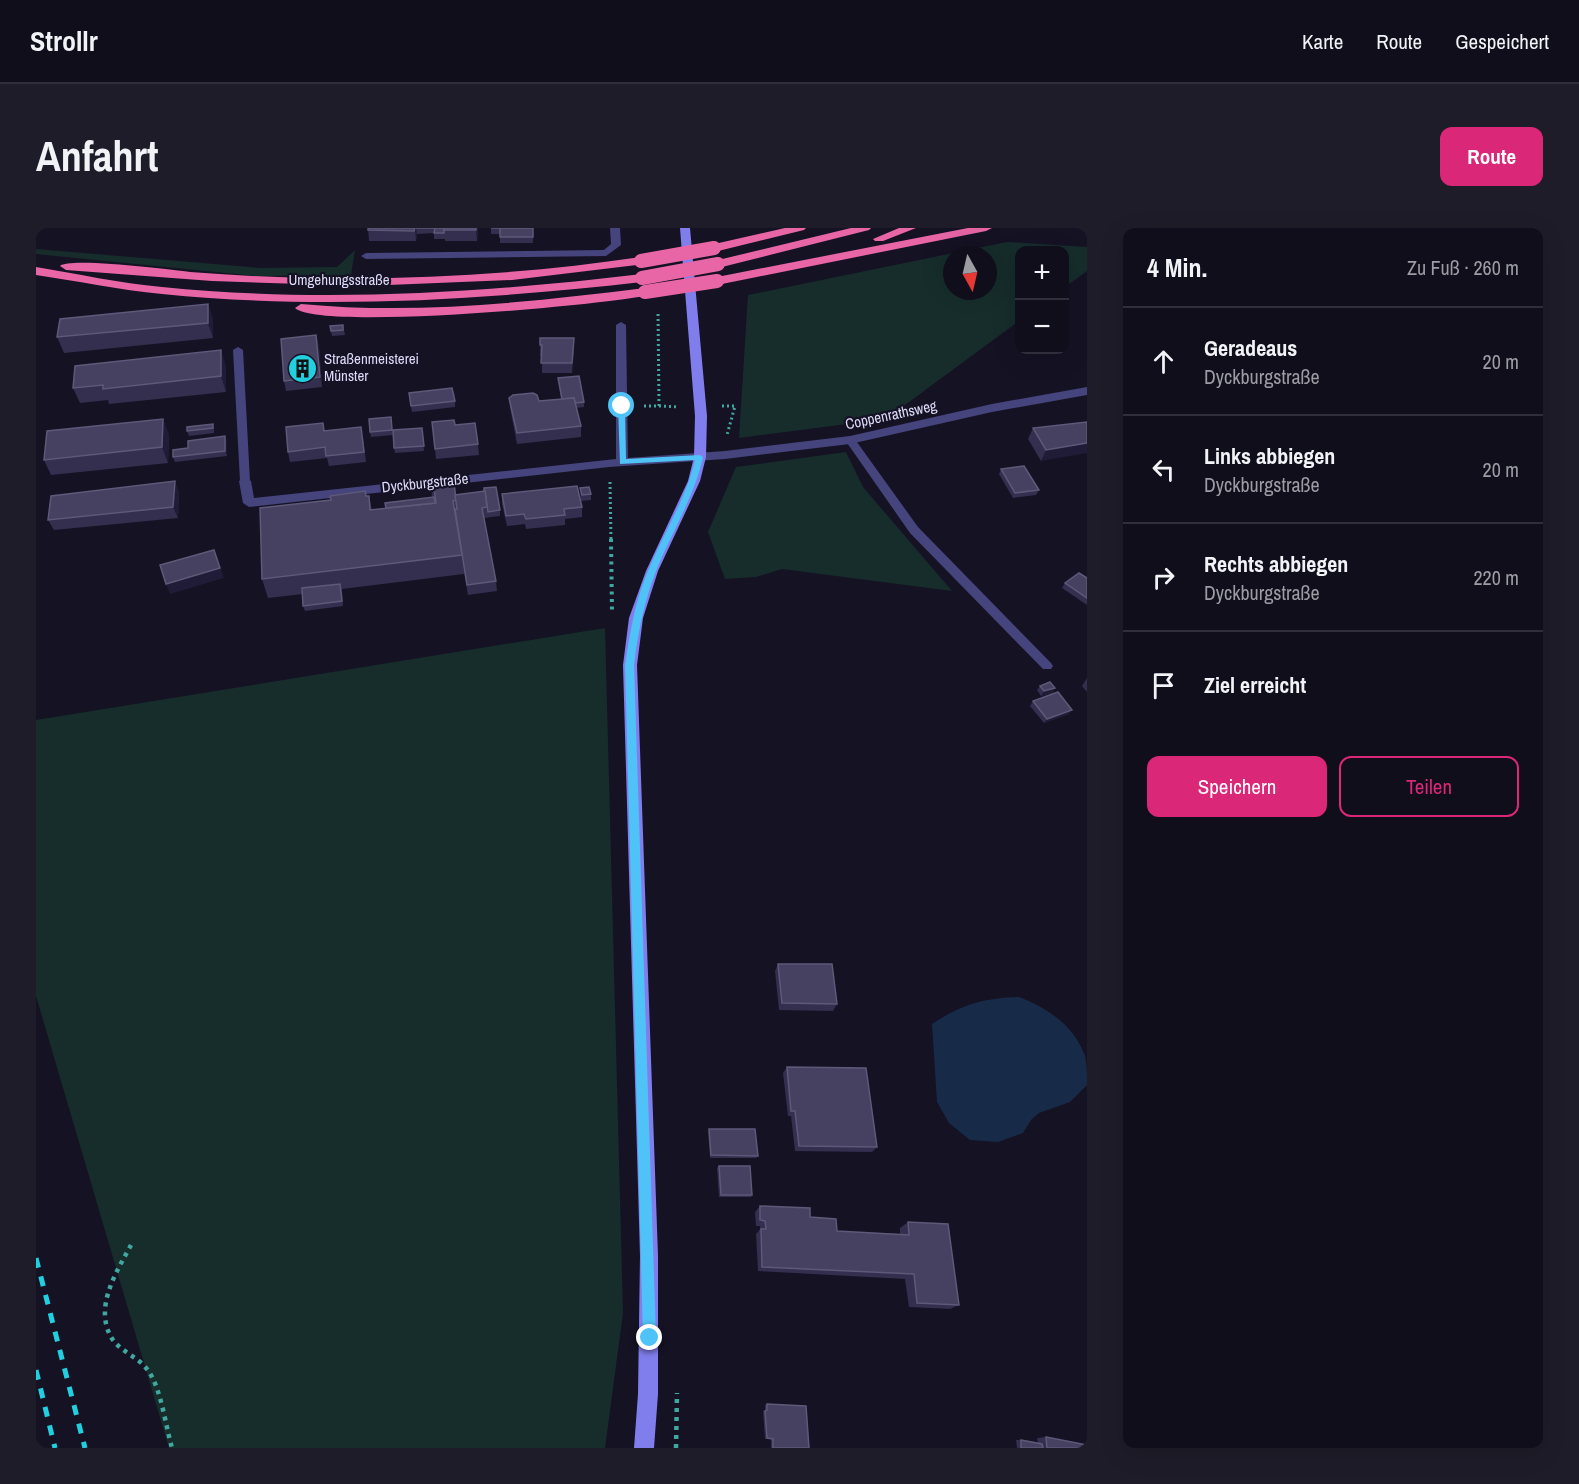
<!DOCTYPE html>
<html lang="de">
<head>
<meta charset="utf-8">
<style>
	:root { --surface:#100e1b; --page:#1e1c28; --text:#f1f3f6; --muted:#9c9ca3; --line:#302e3a; --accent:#db2777 }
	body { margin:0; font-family:"Archivo Narrow",sans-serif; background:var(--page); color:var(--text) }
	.controls { position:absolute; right:18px; top:18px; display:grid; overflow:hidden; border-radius:12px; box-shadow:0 6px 24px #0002 }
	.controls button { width:54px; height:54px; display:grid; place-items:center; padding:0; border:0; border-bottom:2px solid var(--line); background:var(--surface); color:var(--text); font:30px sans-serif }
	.compass { position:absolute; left:907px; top:18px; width:54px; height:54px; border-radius:50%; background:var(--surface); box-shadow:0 6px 24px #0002; rotate:172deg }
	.stop { position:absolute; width:18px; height:18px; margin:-14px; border:4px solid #4fc3f7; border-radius:50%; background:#fff }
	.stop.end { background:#4fc3f7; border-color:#fff; box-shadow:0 2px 6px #0008 }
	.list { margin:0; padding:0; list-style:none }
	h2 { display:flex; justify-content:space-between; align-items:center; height:78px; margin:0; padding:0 24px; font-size:26px }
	h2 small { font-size:20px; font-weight:400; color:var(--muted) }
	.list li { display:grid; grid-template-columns:39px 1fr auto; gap:18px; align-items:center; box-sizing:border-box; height:108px; padding:0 24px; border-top:2px solid var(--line) }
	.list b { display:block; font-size:22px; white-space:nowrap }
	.list p { margin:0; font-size:20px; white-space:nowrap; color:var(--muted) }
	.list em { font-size:20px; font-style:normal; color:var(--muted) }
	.actions { display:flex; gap:12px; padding:18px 24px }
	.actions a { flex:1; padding:14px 0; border:2px solid var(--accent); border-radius:12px; text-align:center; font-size:21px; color:var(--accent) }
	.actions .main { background:var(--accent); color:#fff }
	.icon { flex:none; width:33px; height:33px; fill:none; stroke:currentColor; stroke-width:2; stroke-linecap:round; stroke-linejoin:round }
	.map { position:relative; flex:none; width:1051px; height:1220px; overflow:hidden; border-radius:12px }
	header { display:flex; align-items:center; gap:36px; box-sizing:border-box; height:84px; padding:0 30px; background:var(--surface); border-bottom:2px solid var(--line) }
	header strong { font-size:28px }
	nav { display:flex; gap:33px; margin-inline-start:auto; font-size:21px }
	.intro { display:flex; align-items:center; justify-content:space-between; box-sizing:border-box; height:144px; padding:0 36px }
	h1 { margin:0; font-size:42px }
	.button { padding:15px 27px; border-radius:12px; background:var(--accent); color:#fff; font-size:21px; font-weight:700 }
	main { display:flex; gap:36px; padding:0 36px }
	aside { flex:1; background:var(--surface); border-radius:12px; box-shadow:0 6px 24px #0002 }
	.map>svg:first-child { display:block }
	.green { fill:#162d2c; fill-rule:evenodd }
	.water { fill:#172b48 }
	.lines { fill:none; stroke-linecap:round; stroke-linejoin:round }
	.path-far2 { stroke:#40a8a0; stroke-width:3; stroke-dasharray:2 3; stroke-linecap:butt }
	.path-far1 { stroke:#40a8a0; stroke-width:4; stroke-dasharray:3 4.5; stroke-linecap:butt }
	.path { stroke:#40a8a0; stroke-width:4.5; stroke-dasharray:4 5; stroke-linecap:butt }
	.lane { fill:#45447c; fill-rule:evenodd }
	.street { fill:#45447c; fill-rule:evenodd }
	.secondary { fill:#807eed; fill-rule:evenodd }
	.highway { fill:#e966a6; fill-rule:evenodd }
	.rail { stroke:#21cfdf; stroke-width:5; stroke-dasharray:10 9; stroke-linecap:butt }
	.highway-bridge { stroke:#e966a6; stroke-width:14 }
	.wall { fill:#342e4f }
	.shaded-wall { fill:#201b36 }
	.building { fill:#464061; stroke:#5e5879; stroke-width:1.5 }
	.route { fill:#4fc3f7 }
	.labels { text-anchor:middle; stroke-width:4.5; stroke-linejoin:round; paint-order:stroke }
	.far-street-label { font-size:15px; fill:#dddafa; stroke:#151224 }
	.far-poi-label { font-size:15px; fill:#dddafa; stroke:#151224; text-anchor:start }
</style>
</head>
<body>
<header>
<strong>Strollr</strong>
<nav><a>Karte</a><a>Route</a><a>Gespeichert</a></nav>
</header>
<div class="intro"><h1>Anfahrt</h1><a class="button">Route</a></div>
<main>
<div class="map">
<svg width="1051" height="1220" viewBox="0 0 1051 1220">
	<rect width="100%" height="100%" fill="#151224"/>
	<!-- green -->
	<g class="green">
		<path d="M 971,14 L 1051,19 L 1051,43 L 1029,59 L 1028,22 L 984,22 L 983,93 L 850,191 L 703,210 L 712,67 ZM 916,27 L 952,27 L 952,63 L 916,63 Z"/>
		<polygon points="0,21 225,40 301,39 319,22 315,47 220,48 0,26"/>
		<polygon points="810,224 827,259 916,363 746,341 720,349 689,351 672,304 700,239"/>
		<polygon points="569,400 587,1085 569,1220 133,1220 0,768 0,492"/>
	</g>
	<!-- water -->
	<path class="water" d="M 983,769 C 1011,780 1038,797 1049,828 C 1051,836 1051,848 1051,857 L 1034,874 L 1003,885 L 995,892 L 987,905 L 962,914 L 934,912 L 913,895 L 901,874 L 896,796 C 925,777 947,770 983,769 Z"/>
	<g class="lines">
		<!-- path-far2 -->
		<g class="path-far2">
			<polyline points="608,178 623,178 622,83"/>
			<polyline points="623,178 643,179"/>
			<polyline points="686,178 699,178 691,207"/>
			<polyline points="574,254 575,312"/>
		</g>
		<!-- path-far1 -->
		<polyline class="path-far1" points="575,311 576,384"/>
		<!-- path -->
		<g class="path">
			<path d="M 95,1017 C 81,1043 56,1081 77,1112 C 87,1126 106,1129 116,1149 C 126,1168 130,1199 136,1220"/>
			<polyline points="640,1220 641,1165"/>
		</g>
		<!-- lane -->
		<g class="lane">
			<polygon points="202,119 207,122 214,253 209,257 204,253 197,122"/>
			<polygon points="814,209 818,210 882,299 1015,435 1017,438 1015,441 1007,441 874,305 809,212"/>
		</g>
		<!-- street -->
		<g class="street">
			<polygon points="574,0 584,0 585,17 570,28 330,31 325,28 330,25 568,22 575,16"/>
			<polygon points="585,94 590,97 592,230 689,223 814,208 956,176 1051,159 1051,167 956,184 814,216 689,231 573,239 213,279 207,275 203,253 209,249 215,253 218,270 580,231 580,97"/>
		</g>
		<!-- secondary -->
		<polygon class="secondary" points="644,0 654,0 671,188 670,229 664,253 622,343 607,390 601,437 622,1028 622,1166 618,1220 598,1220 602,1166 604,1028 587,437 593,390 610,343 652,253 658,229 659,188"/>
		<!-- highway -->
		<g class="highway">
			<polygon points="749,0 770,0 768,2 678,24 672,20 674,17"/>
			<polygon points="815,0 835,0 833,2 682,40 676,36 678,33"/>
			<polygon points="863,0 880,0 847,13 839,13 837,11"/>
			<polygon points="932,0 956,0 950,3 681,57 675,53 681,49"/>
			<path d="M 605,29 L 611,33 L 609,36 L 476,52 L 328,58 L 176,53 L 30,42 L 24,38 C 34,29 135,42 154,44 C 305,56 456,51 605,29 Z"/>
			<path d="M 0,39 C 42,46 83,55 126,59 C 285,75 447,65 606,46 L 612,50 L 606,54 C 447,72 285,82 126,66 C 83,62 42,53 0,47 Z"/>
			<path d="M 609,60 L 613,61 L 615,64 L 613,67 C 570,77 283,103 259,80 L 265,76 C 381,87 494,74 609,60 Z"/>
		</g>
		<!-- rail -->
		<g class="rail">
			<polyline points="0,1030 49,1220"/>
			<polyline points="0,1142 19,1220"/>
		</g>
		<!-- highway-bridge -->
		<g class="highway-bridge">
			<polyline points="605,33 678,20"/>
			<polyline points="606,50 682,36"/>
			<polyline points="609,64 681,53"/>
		</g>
	</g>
	<!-- wall -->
	<g class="wall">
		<polygon points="332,0 442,0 441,13 409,13 409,11 398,11 398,5 381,6 380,13 333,13"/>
		<polygon points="455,0 497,0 497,15 464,15 464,6 455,6"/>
		<polygon points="172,76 177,92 177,110 28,125 21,109"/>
		<polygon points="307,97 309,107 296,108 294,98"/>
		<polygon points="280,107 283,118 286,159 250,163 248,153"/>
		<polygon points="504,117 538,120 536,145 506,145 506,128 504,128"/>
		<polygon points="190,138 190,164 73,176 72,172 44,175 37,160"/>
		<polygon points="522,150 548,174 548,179 540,180 545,198 545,209 481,216 474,180 473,170 503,173 525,171"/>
		<polygon points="373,165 419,173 419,179 376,184"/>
		<polygon points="396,194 442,216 443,227 400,231"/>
		<polygon points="1051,194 1005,233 992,211 997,200"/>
		<polygon points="356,195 357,207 335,209 334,204"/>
		<polygon points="177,196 178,201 178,205 153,208 151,203"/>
		<polygon points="386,200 388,223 359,225 358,220"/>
		<polygon points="289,203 327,209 330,234 293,238 291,230 254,234 252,224"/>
		<polygon points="133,206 132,235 15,247 8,232"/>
		<polygon points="191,214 191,228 139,234 137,229 152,220"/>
		<polygon points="965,241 1003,262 1000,267 977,270 963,246"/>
		<polygon points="395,257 464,282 464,288 448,290 460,353 461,363 432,367 428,344 428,346 306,361 307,378 269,383 267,378 267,366 232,370 226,351 330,268 333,268 336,282 350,280 396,269"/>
		<polygon points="544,260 555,266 555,272 545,273"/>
		<polygon points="143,264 142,290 18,302 12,292"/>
		<polygon points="466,266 546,279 546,289 529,291 529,297 490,301 489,296 471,298 466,276"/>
		<polygon points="1051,350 1051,377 1026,360 1029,355"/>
		<polygon points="1051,450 1051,464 1046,458"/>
		<polygon points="1004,458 1019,460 1016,465 1005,468 1001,462"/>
		<polygon points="997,473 1033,486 1008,495 994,478"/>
		<polygon points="742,736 801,776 797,783 743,782 739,743"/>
		<polygon points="751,839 841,919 836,924 759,923 755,888 752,888 747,845"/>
		<polygon points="673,901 722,928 720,930 674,930 672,903"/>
		<polygon points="683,938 716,967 715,969 683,969 681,940"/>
		<polygon points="724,978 774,989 801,1003 864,1006 864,1000 872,994 923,1077 914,1081 873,1079 869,1051 722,1043 720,1006 724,1001 724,998 720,998 719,984"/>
		<polygon points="731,1176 773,1220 735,1220 735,1211 729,1211 727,1183 729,1182 729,1177"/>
		<polygon points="1010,1209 1051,1220 981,1220 980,1212 985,1212 1002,1215 1001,1210"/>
	</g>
	<!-- shaded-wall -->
	<g class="shaded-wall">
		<polygon points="379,0 382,0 380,0 381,6 380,13"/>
		<polygon points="440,0 442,0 441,13 440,2"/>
		<polygon points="172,76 177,92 177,110 172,95"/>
		<polygon points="280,107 283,118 286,159 284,149"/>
		<polygon points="185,122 190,138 190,164 185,148"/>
		<polygon points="127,191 133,206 132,235 126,219"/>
		<polygon points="189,208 191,214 191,228 189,223"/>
		<polygon points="1051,215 1051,225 1005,233 1010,222"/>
		<polygon points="139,253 143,264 142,290 137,279"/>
		<polygon points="178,322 188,350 134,366 130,356"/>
		<polygon points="1019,460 1016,465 1005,468 1008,463"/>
		<polygon points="1036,482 1033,486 1008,495 1011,491"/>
	</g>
	<!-- building -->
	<g class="building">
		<polygon points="332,0 379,0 378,3 332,2"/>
		<polygon points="380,0 408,0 408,5 398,5 399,0"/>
		<rect x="408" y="0" width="32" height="2"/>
		<polygon points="455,0 497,0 497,9 464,9 464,0"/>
		<polygon points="172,76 172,95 21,109 24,91"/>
		<polygon points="307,97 307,102 295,103 294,98"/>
		<polygon points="280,107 284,149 248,153 245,111"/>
		<polygon points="504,110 538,110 536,135 505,135 506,117 504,117"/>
		<polygon points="185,122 185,148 67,161 67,157 37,160 39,138"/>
		<polygon points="543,148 548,174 539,175 538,170 526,171 522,150"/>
		<polygon points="416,160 419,173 375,178 373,165"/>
		<polygon points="497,165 501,167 503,173 538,170 545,198 481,205 473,170 477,167"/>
		<polygon points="355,189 356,202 334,204 333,191"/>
		<polygon points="127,191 126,219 8,232 11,203"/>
		<polygon points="418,192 419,197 439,195 442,216 399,221 396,194"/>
		<polygon points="1051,194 1051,215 1010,222 997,200"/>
		<polygon points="287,195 288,203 325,199 328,224 290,228 289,219 252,224 250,199"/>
		<polygon points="177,196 177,200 151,203 151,199"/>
		<polygon points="386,200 388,218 358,220 357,202"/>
		<polygon points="189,208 189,223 137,229 137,222 152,220 152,213"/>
		<polygon points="988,238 1003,262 979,265 965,241"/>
		<polygon points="139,253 137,279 12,292 15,268"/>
		<polygon points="418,254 420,272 417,273 426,327 226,351 224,280 295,272 294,268 329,263 330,268 333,268 334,282 400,275 398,260 395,260 395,257"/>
		<polygon points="541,258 546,279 528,281 529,287 490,291 488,286 470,288 466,266"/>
		<polygon points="460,259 464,282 452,284 449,263 448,263 448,260"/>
		<polygon points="553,259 555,266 546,267 544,260"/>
		<polygon points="449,263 451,279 446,280 460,353 431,357 419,281 421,281 419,267"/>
		<polygon points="398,269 399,275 350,280 349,275"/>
		<polygon points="178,322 184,340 130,356 124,337"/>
		<polygon points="1043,345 1051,350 1051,370 1029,355"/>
		<polygon points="304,356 306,373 267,378 266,360"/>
		<polygon points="1014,454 1019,460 1008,463 1004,458"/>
		<polygon points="1022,464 1036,482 1011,491 997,473"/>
		<polygon points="742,736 796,736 801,776 746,775"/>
		<polygon points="751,839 830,840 841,919 763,918 759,883 755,883"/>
		<polygon points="673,901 719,901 722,928 675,927"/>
		<polygon points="683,938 714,938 716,967 685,967"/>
		<polygon points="724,978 774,980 774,989 800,991 801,1003 873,1007 872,994 912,996 923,1077 881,1075 878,1046 726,1039 725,1001 730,1001 729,993 724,992"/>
		<polygon points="731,1176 770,1178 773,1220 737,1220 737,1211 731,1210 729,1183 731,1182"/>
		<polygon points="1010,1209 1051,1217 1051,1220 1011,1220"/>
		<polygon points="985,1212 1006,1216 1007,1220 985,1220"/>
	</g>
	<!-- route -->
	<path class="route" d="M 586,176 L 589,178 L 590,231 L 664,227 L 667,229 C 658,270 635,305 620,343 C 608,374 602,404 598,437 L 620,1110 L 618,1115 L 614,1117 L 609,1115 L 607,1110 L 589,437 C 594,404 599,373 612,343 C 627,306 650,271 659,232 L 584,236 L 582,178 Z"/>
	<!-- icons -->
	<defs>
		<symbol id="building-disc" viewBox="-11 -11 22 22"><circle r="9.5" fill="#21cfdf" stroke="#151224"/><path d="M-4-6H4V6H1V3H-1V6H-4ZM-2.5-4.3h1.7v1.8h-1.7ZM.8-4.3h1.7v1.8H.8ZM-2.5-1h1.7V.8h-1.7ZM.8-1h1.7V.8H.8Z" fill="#111"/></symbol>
	</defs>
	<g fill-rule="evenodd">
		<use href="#building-disc" x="250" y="124" width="33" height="33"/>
	</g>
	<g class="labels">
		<!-- far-street labels -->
		<g class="far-street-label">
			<text x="303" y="57">Umgehungsstraße</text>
			<text transform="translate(855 187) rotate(-12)" y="5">Coppenrathsweg</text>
			<text transform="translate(389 255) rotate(-6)" y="5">Dyckburgstraße</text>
		</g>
		<!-- far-poi labels -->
		<g class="far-poi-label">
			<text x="288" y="136">Straßenmeisterei<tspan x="288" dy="17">Münster</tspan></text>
		</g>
	</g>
</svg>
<div class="controls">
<button>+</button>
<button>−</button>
</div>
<svg class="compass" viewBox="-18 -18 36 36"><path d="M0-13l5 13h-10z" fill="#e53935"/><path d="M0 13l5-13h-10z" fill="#9c9ca3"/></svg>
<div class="stop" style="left:586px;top:178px"></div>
<div class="stop end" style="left:614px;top:1110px"></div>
</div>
<aside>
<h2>4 Min.<small>Zu Fuß · 260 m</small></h2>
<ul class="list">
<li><svg class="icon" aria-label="ahead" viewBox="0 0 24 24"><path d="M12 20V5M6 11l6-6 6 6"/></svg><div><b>Geradeaus</b><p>Dyckburgstraße</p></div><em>20 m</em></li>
<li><svg class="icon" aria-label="left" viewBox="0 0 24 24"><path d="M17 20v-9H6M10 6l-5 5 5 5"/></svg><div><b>Links abbiegen</b><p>Dyckburgstraße</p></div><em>20 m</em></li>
<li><svg class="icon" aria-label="right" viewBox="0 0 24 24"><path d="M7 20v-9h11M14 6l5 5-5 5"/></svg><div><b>Rechts abbiegen</b><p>Dyckburgstraße</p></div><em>220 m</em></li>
<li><svg class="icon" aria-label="arrive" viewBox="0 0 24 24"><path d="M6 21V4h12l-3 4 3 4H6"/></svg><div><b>Ziel erreicht</b></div></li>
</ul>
<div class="actions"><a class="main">Speichern</a><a>Teilen</a></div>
</aside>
</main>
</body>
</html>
